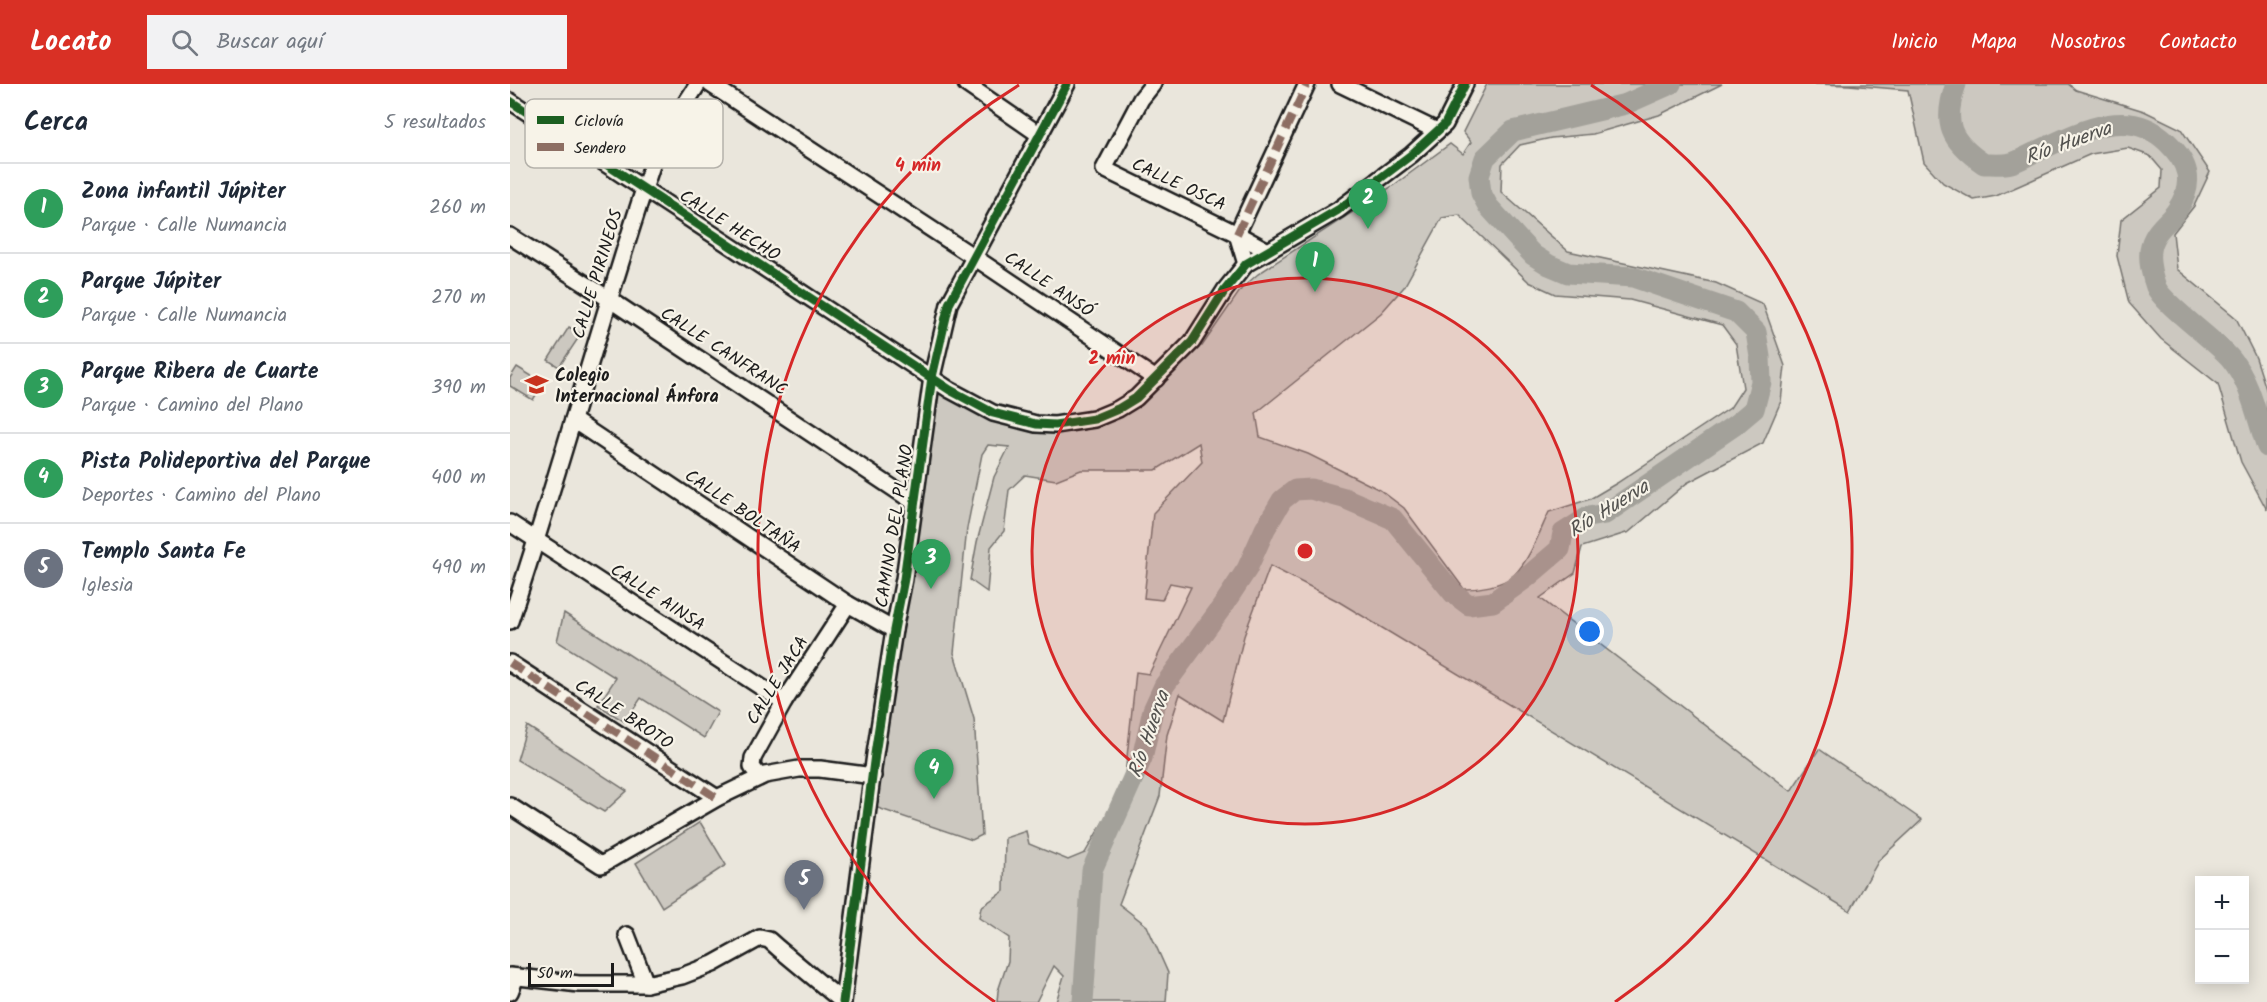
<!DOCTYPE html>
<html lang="es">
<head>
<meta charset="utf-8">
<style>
	:root { --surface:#fff; --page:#f2f2f3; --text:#1f2937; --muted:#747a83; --line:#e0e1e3; --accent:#d93025 }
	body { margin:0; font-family:Kalam,sans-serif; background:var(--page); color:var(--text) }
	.controls { position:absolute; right:18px; bottom:18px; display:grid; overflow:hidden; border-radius:0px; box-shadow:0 3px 15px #0003 }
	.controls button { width:54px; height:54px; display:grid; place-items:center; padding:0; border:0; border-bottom:2px solid var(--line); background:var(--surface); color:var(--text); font:30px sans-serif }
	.scale { position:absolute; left:18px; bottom:15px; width:86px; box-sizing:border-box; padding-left:6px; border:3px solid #1c1c1c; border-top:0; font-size:16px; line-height:21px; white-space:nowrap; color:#1c1c1c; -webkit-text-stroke:4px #f7f3e8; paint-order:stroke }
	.you { position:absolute; left:1080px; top:548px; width:21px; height:21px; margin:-15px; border:4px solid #fff; border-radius:50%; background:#1a73e8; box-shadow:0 0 0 9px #1a73e833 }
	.badge { display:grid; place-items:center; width:39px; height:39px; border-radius:50%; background:var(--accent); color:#fff; font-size:20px; font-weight:700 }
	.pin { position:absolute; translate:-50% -50px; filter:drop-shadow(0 2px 3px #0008) }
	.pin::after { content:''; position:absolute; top:32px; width:21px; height:18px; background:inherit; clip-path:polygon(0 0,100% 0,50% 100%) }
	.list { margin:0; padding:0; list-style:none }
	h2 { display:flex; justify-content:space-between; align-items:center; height:78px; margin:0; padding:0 24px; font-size:26px }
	h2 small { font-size:20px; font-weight:400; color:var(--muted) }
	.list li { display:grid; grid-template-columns:39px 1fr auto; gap:18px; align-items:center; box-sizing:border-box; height:90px; padding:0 24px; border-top:2px solid var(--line) }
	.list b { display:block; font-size:22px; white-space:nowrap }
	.list p { margin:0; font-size:20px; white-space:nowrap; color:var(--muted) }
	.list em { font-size:20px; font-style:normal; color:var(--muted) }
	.icon { flex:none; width:33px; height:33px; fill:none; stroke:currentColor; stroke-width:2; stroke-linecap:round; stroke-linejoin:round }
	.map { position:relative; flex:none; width:1757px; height:918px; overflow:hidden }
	header { display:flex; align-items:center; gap:36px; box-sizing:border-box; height:84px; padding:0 30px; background:var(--accent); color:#fff }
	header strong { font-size:28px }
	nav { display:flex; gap:33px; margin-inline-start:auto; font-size:21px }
	.search { width:420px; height:54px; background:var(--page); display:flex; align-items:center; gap:15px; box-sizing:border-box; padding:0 21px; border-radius:0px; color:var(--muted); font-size:22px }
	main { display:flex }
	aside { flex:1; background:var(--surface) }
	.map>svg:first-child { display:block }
	.green { fill:#ccc8c0; stroke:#74726e; stroke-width:1.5; fill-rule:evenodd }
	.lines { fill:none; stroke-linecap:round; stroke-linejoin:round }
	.river { stroke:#a3a19a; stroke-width:21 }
	.minor-casing { stroke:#1c1c1c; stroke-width:20 }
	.minor { stroke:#f7f3e8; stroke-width:15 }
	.quiet { stroke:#8d6e63; stroke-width:8; stroke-dasharray:15 8; stroke-linecap:butt }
	.cycleway-casing { stroke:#f7f3e8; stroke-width:13 }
	.cycleway { stroke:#1b5e20; stroke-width:9 }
	.ring { fill:none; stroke:#d62828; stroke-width:3 }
	.labels { text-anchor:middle; stroke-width:4.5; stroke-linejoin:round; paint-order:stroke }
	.street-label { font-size:18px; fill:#1c1c1c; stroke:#f7f3e8 }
	.poi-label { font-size:18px; font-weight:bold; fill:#1c1c1c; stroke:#f7f3e8; text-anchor:start }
	.water-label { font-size:20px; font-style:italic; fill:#52514e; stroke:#f7f3e8 }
	.key { fill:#f7f3e8; stroke:#b5b2ab; stroke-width:1.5 }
	.key-label { font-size:16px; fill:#1c1c1c }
	.centre { fill:#d62828; stroke:#f7f3e8; stroke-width:3 }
	.ring-label { font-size:18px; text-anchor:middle; font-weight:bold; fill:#d62828; stroke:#f7f3e8; stroke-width:4.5; stroke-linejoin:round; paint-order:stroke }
</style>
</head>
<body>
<header>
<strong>Locato</strong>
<div class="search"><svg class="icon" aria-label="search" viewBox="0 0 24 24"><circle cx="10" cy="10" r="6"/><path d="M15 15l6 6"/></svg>Buscar aquí</div>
<nav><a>Inicio</a><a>Mapa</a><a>Nosotros</a><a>Contacto</a></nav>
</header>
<main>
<aside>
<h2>Cerca<small>5 resultados</small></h2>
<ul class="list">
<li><span class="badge" style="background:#2e9e5b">1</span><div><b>Zona infantil Júpiter</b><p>Parque · Calle Numancia</p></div><em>260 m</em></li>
<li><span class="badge" style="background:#2e9e5b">2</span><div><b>Parque Júpiter</b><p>Parque · Calle Numancia</p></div><em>270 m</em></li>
<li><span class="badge" style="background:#2e9e5b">3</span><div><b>Parque Ribera de Cuarte</b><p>Parque · Camino del Plano</p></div><em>390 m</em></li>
<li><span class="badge" style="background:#2e9e5b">4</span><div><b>Pista Polideportiva del Parque</b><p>Deportes · Camino del Plano</p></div><em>400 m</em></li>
<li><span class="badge" style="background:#6b7280">5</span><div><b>Templo Santa Fe</b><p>Iglesia</p></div><em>490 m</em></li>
</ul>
</aside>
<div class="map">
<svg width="1757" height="918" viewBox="0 0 1757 918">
	<rect width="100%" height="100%" fill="#eae6dc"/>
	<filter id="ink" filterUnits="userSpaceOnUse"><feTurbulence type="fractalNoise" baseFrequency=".0167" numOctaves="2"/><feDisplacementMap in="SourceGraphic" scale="12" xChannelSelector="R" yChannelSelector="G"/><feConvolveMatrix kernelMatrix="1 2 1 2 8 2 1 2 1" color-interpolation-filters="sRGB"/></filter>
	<g filter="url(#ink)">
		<!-- green -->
		<g class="green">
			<path d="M 977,0 L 1212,0 L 1149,31 L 1083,50 L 1041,54 L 1010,61 L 992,80 L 991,108 L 1058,167 L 1206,199 L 1253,220 L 1275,282 L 1271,317 L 1253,359 L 1177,399 L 1119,448 L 1072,463 L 1065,489 L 1030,514 L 1281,707 L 1309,665 L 1412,736 L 1369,776 L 1340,827 L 826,516 L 760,482 L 734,552 L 713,637 L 670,610 L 657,651 L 650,712 L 609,820 L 637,842 L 658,889 L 656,918 L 546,918 L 554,892 L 544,882 L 526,918 L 487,918 L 488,907 L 498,877 L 499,854 L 469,834 L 471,823 L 494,807 L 495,754 L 516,747 L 519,760 L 558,776 L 575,769 L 614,701 L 626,588 L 639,590 L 681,503 L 660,499 L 652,516 L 634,514 L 643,429 L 692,378 L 689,359 L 646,386 L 571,386 L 546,396 L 515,391 L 499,406 L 494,447 L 481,463 L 477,508 L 460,496 L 467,458 L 484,393 L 499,363 L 478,361 L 472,370 L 457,444 L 444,569 L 464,635 L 472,751 L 462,756 L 359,721 L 422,293 L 526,340 L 608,325 L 682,258 L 692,262 L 732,204 L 748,190 L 884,101 L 940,60 L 953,70 L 961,58 L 953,48 ZM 949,131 L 1019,198 L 1045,210 L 1120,216 L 1212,241 L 1226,260 L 1233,304 L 1220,324 L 1107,399 L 1080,415 L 1039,428 C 1030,447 1019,477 1004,491 C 992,502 968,505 954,505 L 894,424 L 870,406 L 798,370 L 750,353 L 746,329 L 871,229 L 894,203 L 932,134 Z"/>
			<polygon points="1304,0 1558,0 1566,6 1634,27 1671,45 1700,88 1684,122 1663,149 1667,185 1726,234 1746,274 1757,308 1757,426 1731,378 1708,300 1651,255 1619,219 1607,172 1611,136 1651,104 1652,86 1640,72 1618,64 1581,70 1486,112 1464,116 1433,99 1414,78 1398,6 1339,1"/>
			<polygon points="59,243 71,250 49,283 38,276"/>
			<polygon points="7,283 33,299 23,316 0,302 0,294"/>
			<polygon points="54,529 208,628 194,654 131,614 115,638 88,621 106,594 47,557"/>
			<polygon points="17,642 117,707 94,728 7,676"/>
			<polygon points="190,738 216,781 152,823 126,779"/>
		</g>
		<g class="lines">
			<!-- river -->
			<g class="river">
				<path d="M 1446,0 C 1432,40 1440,57 1474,80 C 1482,80 1493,81 1501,79 C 1509,77 1518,71 1526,68 C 1567,49 1618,20 1657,58 C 1679,79 1685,99 1667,126 C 1661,136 1649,143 1644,154 C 1636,168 1641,189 1646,203 C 1652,219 1706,257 1721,275 C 1741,299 1747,335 1757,363"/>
				<polyline points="573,918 582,786 632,674 643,626 654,602 712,523 737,485 755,445 772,416 785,406 801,405 834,414 883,435 943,509 959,521 983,518 1016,494 1050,465 1053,449 1078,433 1095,430 1225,341 1244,325 1251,298 1250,273 1246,248 1226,228 1123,193 1058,189 1039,181 1023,171 1008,155 978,122 971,109 969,92 975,74 1003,47 1116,20 1161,0"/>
			</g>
			<defs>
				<g id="minor">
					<polyline points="200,0 464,173 646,295"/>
					<polyline points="456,0 530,51"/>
					<polyline points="643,0 631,15 594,85 727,150 736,180"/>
					<polyline points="830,0 927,47"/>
					<polyline points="0,17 440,306 483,329 526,340 545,341 584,335 608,325 626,314 682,258 715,206 736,180 828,126 901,71 935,40 955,0"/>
					<polyline points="0,152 99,215 404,418"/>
					<polyline points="758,167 727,150 797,0"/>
					<polyline points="63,336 338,520 384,546"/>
					<polyline points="0,439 274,618"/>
					<path d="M 0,537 C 51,385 92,230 143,78 L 151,57 L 188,0"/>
					<polyline points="0,579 207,714"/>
					<polyline points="250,693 242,683 243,674 274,618 338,520"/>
					<polyline points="0,722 91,781 207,714 255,691 289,685 310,685 363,692"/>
					<polyline points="117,851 136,900"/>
					<polyline points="0,892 69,900 136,900 172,892 203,880 250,854 259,856 268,864 333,918"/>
					<polyline points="0,908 6,893"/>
					<polyline points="333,918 365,670 384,546 394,495 422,293 439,220 557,0"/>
				</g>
			</defs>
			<!-- minor casing -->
			<use href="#minor" class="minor-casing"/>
			<!-- minor -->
			<use href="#minor" class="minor"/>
			<!-- quiet -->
			<g class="quiet">
				<polyline points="727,150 797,0"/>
				<polyline points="0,579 207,714"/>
			</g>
			<defs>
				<g id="cycleway">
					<polyline points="0,17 440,306 483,329 526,340 545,341 584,335 608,325 626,314 682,258 715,206 736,180 828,126 901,71 935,40 955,0"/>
					<polyline points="333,918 365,670 384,546 394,495 422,293 439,220 557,0"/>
				</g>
			</defs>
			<!-- cycleway casing -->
			<use href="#cycleway" class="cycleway-casing"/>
			<!-- cycleway -->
			<use href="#cycleway" class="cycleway"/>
		</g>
	</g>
	<!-- distance rings -->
	<circle cx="795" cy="467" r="273" fill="#d62828" fill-opacity=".12"/>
	<g class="ring">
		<circle cx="795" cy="467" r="273"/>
		<path d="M485 918A547 547 0 0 1 509 1M1081 1A547 547 0 0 1 1105 918"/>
	</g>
	<!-- icons -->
	<defs>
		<symbol id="school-bare" viewBox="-9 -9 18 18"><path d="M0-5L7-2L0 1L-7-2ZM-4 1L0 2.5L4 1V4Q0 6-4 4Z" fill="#c8321e" stroke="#f7f3e8" stroke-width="2.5" paint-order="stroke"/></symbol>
	</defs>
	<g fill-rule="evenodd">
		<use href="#school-bare" x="10" y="284" width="33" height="33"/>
	</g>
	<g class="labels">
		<!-- street labels -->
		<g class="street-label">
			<text transform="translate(669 100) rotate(25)" y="6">CALLE OSCA</text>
			<text transform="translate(220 141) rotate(33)" y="6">CALLE HECHO</text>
			<text transform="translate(87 190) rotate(-73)" y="6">CALLE PIRINEOS</text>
			<text transform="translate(539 200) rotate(34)" y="6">CALLE ANSÓ</text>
			<text transform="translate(214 267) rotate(33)" y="6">CALLE CANFRANC</text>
			<text transform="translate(233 427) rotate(34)" y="6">CALLE BOLTAÑA</text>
			<text transform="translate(384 442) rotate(-81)" y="6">CAMINO DEL PLANO</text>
			<text transform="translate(148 513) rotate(33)" y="6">CALLE AINSA</text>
			<text transform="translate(267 596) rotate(-58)" y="6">CALLE JACA</text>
			<text transform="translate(114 630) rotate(33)" y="6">CALLE BROTO</text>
		</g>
		<!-- poi labels -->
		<g class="poi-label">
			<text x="45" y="297">Colegio<tspan x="45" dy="21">Internacional Ánfora</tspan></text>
		</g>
		<!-- water labels -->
		<g class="water-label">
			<text transform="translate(1558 58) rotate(-20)" y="7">Río Huerva</text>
			<text transform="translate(1098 424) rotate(-32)" y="7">Río Huerva</text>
			<text transform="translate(638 650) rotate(-71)" y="7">Río Huerva</text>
		</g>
	</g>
	<!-- legend -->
	<rect x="15" y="15" width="198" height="69" rx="9" class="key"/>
	<rect x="27" y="32" width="27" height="8" fill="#1b5e20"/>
	<rect x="27" y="59" width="27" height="8" fill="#8d6e63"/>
	<g class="key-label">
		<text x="64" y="42">Ciclovía</text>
		<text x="64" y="69">Sendero</text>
	</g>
	<circle cx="795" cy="467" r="9" class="centre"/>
	<g class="ring-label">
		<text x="408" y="87">4 min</text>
		<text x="602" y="280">2 min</text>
	</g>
</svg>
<div class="controls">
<button>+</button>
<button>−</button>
</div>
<div class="scale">50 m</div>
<div class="you"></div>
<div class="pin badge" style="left:805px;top:208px;background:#2e9e5b">1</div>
<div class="pin badge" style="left:858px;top:145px;background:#2e9e5b">2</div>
<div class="pin badge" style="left:421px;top:505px;background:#2e9e5b">3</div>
<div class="pin badge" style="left:424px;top:715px;background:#2e9e5b">4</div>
<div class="pin badge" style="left:294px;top:826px;background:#6b7280">5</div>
</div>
</main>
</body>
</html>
